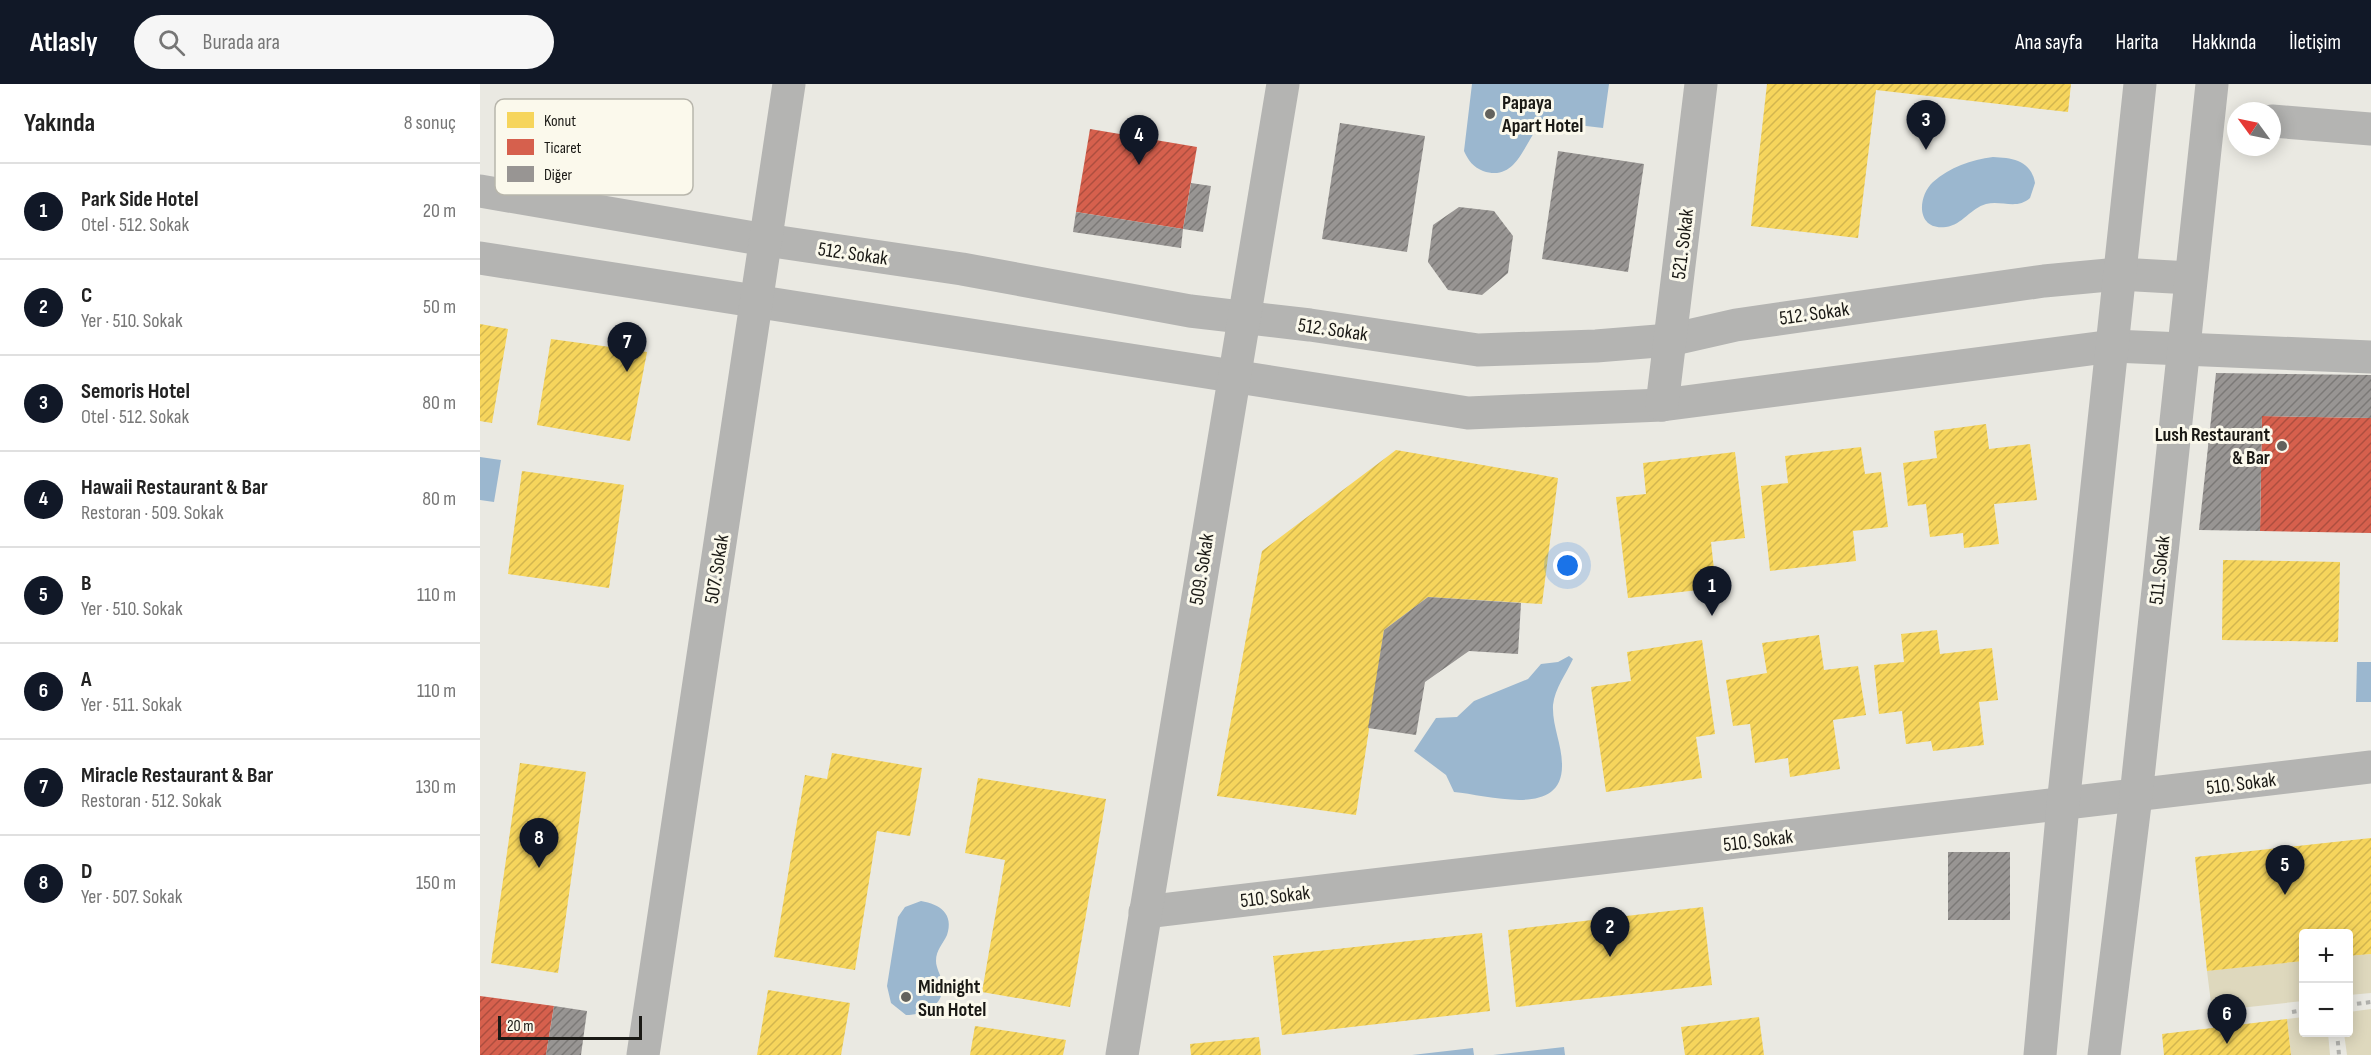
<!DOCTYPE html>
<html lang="tr">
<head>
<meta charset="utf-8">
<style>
	:root { --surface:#fff; --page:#f6f6f6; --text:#222; --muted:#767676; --line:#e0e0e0; --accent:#111827 }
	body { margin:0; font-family:"Sofia Sans Condensed",sans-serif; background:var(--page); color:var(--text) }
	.controls { position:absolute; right:18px; bottom:18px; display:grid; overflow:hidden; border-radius:6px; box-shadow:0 3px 15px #0003 }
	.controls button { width:54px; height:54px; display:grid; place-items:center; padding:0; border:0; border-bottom:2px solid var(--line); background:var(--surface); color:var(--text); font:30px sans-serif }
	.compass { position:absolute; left:1747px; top:18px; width:54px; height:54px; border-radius:50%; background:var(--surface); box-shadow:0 3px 15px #0003; rotate:303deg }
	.scale { position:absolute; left:18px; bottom:15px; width:144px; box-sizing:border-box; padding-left:6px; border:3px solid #1a1915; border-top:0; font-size:16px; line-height:21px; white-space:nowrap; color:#1a1915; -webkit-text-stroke:4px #fbf9ec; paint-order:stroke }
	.you { position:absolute; left:1088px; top:482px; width:21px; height:21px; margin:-15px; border:4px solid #fff; border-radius:50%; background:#1a73e8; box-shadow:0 0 0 9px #1a73e833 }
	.badge { display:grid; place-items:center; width:39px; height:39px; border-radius:50%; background:var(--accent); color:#fff; font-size:20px; font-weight:700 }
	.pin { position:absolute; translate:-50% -50px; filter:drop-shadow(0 2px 3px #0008) }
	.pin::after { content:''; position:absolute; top:32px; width:21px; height:18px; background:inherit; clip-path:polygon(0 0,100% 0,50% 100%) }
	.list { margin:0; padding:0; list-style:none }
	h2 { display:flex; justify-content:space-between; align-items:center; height:78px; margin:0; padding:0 24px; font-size:26px }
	h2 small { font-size:20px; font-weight:400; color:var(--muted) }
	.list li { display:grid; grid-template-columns:39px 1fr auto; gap:18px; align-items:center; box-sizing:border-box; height:96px; padding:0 24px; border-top:2px solid var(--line) }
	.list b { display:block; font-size:22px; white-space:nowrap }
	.list p { margin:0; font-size:20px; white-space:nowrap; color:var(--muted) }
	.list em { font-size:20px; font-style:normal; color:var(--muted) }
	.icon { flex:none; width:33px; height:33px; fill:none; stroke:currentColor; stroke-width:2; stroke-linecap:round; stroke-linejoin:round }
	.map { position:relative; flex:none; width:1891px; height:971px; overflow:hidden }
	header { display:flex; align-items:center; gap:36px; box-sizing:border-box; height:84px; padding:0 30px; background:var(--accent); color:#fff }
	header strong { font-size:28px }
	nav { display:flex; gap:33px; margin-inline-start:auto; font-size:21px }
	.search { width:420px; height:54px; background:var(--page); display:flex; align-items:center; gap:15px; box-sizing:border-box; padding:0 21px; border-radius:33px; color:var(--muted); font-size:22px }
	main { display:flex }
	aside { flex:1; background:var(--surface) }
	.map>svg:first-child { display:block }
	.green { fill:#ded8bd }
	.water { fill:#9bb7cf }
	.homes { fill:url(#homes-hatch) }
	.shops { fill:url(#shops-hatch) }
	.building { fill:url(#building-hatch) }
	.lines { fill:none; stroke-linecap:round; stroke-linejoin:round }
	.path { stroke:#b0b0ac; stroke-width:4; stroke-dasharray:4.5 4.5; stroke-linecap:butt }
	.minor { stroke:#b4b4b2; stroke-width:33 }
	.poi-dot { fill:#63625d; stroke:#fbf9ec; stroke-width:2 }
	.labels { text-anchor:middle; stroke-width:6; stroke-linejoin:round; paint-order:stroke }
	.poi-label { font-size:20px; font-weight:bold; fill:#1a1915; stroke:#fbf9ec; text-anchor:start }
	.street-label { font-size:20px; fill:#1a1915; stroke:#fbf9ec }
	.key { fill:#fbf9ec; stroke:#b8b6ac; stroke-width:1.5 }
	.key-label { font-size:16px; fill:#1a1915 }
</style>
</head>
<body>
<header>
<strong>Atlasly</strong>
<div class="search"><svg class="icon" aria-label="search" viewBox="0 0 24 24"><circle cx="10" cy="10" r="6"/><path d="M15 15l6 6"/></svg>Burada ara</div>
<nav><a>Ana sayfa</a><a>Harita</a><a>Hakkında</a><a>İletişim</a></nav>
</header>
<main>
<aside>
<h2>Yakında<small>8 sonuç</small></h2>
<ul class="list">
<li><span class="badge">1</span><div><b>Park Side Hotel</b><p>Otel · 512. Sokak</p></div><em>20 m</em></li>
<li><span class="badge">2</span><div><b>C</b><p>Yer · 510. Sokak</p></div><em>50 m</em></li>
<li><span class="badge">3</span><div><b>Semoris Hotel</b><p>Otel · 512. Sokak</p></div><em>80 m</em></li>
<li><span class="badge">4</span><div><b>Hawaii Restaurant &amp; Bar</b><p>Restoran · 509. Sokak</p></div><em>80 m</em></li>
<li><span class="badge">5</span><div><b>B</b><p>Yer · 510. Sokak</p></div><em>110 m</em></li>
<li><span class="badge">6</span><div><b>A</b><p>Yer · 511. Sokak</p></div><em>110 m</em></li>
<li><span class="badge">7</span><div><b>Miracle Restaurant &amp; Bar</b><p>Restoran · 512. Sokak</p></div><em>130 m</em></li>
<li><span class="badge">8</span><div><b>D</b><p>Yer · 507. Sokak</p></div><em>150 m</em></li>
</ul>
</aside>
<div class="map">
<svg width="1891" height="971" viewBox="0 0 1891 971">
	<defs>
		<pattern id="homes-hatch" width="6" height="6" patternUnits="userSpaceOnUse" patternTransform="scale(1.5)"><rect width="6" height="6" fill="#f6d55c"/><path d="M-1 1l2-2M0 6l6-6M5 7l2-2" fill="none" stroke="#d2b64f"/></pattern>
		<pattern id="shops-hatch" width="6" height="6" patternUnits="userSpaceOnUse" patternTransform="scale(1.5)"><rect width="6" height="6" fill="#d6604d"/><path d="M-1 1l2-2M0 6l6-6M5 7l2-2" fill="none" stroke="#ad4e3f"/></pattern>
		<pattern id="building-hatch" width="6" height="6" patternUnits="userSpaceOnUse" patternTransform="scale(1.5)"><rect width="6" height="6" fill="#989593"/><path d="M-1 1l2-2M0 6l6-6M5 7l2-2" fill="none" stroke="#7b7977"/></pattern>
	</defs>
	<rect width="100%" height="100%" fill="#eae9e2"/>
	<!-- green -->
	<g class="green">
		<polygon points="1891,870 1891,909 1869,911 1868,872"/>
		<polygon points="1823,877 1823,917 1732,927 1727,887"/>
		<polygon points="1891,925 1891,971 1867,971 1864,949 1868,948 1869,928"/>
		<polygon points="1823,933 1824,948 1848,949 1850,971 1811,971 1807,935"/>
	</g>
	<!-- water -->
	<g class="water">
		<path d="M 992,0 L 1129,0 L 1123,44 L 1064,37 C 1044,54 1039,99 1003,87 C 993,83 988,76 984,67 Z"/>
		<path d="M 1513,73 C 1532,74 1551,76 1555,99 L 1550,114 C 1537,126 1521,116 1506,120 C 1491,124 1482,141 1466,143 C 1436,147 1437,113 1453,98 C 1470,83 1491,76 1513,73 Z"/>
		<polygon points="0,373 21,376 14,418 0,416"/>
		<path d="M 1089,572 L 1093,575 C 1086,590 1075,604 1073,621 C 1072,642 1082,660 1082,681 C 1083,735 1008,711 974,708 L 966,691 L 934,667 L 956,634 L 977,633 L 994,617 L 1048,595 L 1061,580 L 1078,578 Z"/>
		<polygon points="1877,578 1891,578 1891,618 1876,618"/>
		<path d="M 441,817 C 460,820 474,830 467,851 C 463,860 456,866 456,877 C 456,884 461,891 462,899 C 466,921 444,931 426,931 L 411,919 L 407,902 L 418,833 L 425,823 Z"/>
		<polygon points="1084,963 1085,971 1013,971"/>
		<polygon points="993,964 994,971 932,971"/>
	</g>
	<!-- homes -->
	<g class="homes">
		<polygon points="1287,0 1591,0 1588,28 1396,6 1378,154 1271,142"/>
		<polygon points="0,240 28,245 12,339 0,337"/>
		<polygon points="71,255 167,268 150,357 57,341"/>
		<polygon points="1506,340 1509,365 1550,360 1557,416 1514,420 1519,460 1484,464 1483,449 1450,453 1446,420 1428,422 1423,379 1457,374 1454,347"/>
		<polygon points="1381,363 1385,390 1401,388 1408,443 1373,447 1376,477 1290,487 1281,402 1308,399 1305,372"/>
		<polygon points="916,366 1078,394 1062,520 948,513 904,546 876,731 737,712 782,467"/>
		<polygon points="1255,368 1265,454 1231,458 1236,504 1148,514 1136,413 1166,410 1163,379"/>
		<polygon points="42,387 144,401 129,504 28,490"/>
		<polygon points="1743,476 1860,478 1858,558 1742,556"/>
		<polygon points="1457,546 1460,570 1512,564 1518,616 1499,618 1504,661 1453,667 1451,657 1426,660 1422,627 1399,630 1394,581 1424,578 1421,550"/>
		<polygon points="1339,551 1344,586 1378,582 1386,631 1353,636 1360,685 1310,693 1308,674 1275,679 1270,640 1253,642 1246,596 1287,589 1282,559"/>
		<polygon points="1222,556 1235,650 1216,653 1222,694 1126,708 1111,603 1151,597 1147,568"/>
		<polygon points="352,669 442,684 430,752 397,747 375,886 294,873 325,691 347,695"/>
		<polygon points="40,679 106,688 78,889 11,879"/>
		<polygon points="498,694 626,715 590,923 502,908 525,776 485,769"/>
		<polygon points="1891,754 1891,870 1868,872 1868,850 1824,850 1824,877 1727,887 1715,773"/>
		<polygon points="1223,823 1232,901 1036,923 1028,846"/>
		<polygon points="1002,849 1010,927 802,951 793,872"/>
		<polygon points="288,906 370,919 361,971 277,971"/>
		<polygon points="1279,933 1284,971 1205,971 1201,943"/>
		<polygon points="1807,935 1811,971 1684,971 1682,950"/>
		<polygon points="495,942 586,956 583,971 490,971"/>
		<polygon points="779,953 781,971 711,971 710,960"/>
	</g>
	<!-- shops -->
	<g class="shops">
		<polygon points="610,45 717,63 703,145 596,128"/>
		<polygon points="1782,332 1891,334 1891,449 1780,447"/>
		<polygon points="0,912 74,922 66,971 0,971"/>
	</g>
	<!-- building -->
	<g class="building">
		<polygon points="860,39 945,52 927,168 842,155"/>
		<polygon points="1078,67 1164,80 1148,188 1062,175"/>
		<polygon points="711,99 731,102 723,148 703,145"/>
		<polygon points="979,123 1014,127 1033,152 1028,189 1002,211 968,206 948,178 953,141"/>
		<polygon points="596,128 703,145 701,164 593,148"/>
		<polygon points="1736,289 1891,291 1891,334 1782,332 1780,447 1719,446"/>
		<polygon points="948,513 1041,519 1038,570 989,567 945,598 936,651 888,644 904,546"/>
		<rect x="1468" y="768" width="62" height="68"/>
		<polygon points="74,922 107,927 101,971 66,971"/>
	</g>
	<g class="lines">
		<!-- path -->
		<g class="path">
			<polyline points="1868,921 1891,918"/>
			<polyline points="1812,928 1824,926"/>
			<polyline points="1857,948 1859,971"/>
		</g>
		<!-- minor -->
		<g class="minor">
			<polyline points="1792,37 1891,45"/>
			<polyline points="0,107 286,156 482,185 710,227 830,241 998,266 1116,262 1190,256 1256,241 1564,197 1639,190 1710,194"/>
			<polyline points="0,174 988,329 1182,321 1633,262 1891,273"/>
			<polyline points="1182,321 1221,0"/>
			<polyline points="665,828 1891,683"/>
			<polyline points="163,971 309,0"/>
			<polyline points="642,971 803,0"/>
			<polyline points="1560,971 1583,721 1660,0"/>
			<polyline points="1624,971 1656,712 1732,0"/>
		</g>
	</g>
	<!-- markers -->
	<g class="poi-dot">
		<circle cx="1010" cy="30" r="6"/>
		<circle cx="1802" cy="362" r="6"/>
		<circle cx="426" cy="913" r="6"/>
	</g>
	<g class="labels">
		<!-- poi labels -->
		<g class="poi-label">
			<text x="1022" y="25">Papaya<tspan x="1022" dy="23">Apart Hotel</tspan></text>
			<text x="1790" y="357" text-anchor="end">Lush Restaurant<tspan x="1790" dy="23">&amp; Bar</tspan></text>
			<text x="438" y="909">Midnight<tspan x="438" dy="23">Sun Hotel</tspan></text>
		</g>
		<!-- street labels -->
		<g class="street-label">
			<text transform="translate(1202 160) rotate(-83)" y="7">521. Sokak</text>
			<text transform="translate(373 169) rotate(8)" y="7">512. Sokak</text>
			<text transform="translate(1334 229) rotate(-8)" y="7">512. Sokak</text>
			<text transform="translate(853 245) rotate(8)" y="7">512. Sokak</text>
			<text transform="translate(236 485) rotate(-81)" y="7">507. Sokak</text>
			<text transform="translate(721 485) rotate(-81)" y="7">509. Sokak</text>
			<text transform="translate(1679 486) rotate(-84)" y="7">511. Sokak</text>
			<text transform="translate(1761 699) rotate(-7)" y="7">510. Sokak</text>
			<text transform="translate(1278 756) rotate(-7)" y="7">510. Sokak</text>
			<text transform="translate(795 812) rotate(-7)" y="7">510. Sokak</text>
		</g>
	</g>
	<!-- legend -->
	<rect x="15" y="15" width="198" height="96" rx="9" class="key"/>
	<rect x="27" y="28" width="27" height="16" fill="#f6d55c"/>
	<rect x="27" y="55" width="27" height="16" fill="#d6604d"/>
	<rect x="27" y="82" width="27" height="16" fill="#989593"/>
	<g class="key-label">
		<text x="64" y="42">Konut</text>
		<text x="64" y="69">Ticaret</text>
		<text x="64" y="96">Diğer</text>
	</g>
</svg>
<div class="controls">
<button>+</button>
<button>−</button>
</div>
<svg class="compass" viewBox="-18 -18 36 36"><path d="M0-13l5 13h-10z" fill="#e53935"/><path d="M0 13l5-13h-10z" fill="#767676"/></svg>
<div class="scale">20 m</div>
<div class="you"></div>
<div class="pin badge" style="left:1232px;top:532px">1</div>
<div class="pin badge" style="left:1130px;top:873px">2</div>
<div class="pin badge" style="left:1446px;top:66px">3</div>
<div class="pin badge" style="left:659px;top:81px">4</div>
<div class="pin badge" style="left:1805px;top:811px">5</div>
<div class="pin badge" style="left:1747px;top:960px">6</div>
<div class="pin badge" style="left:147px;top:288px">7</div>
<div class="pin badge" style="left:59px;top:784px">8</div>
</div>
</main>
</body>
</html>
